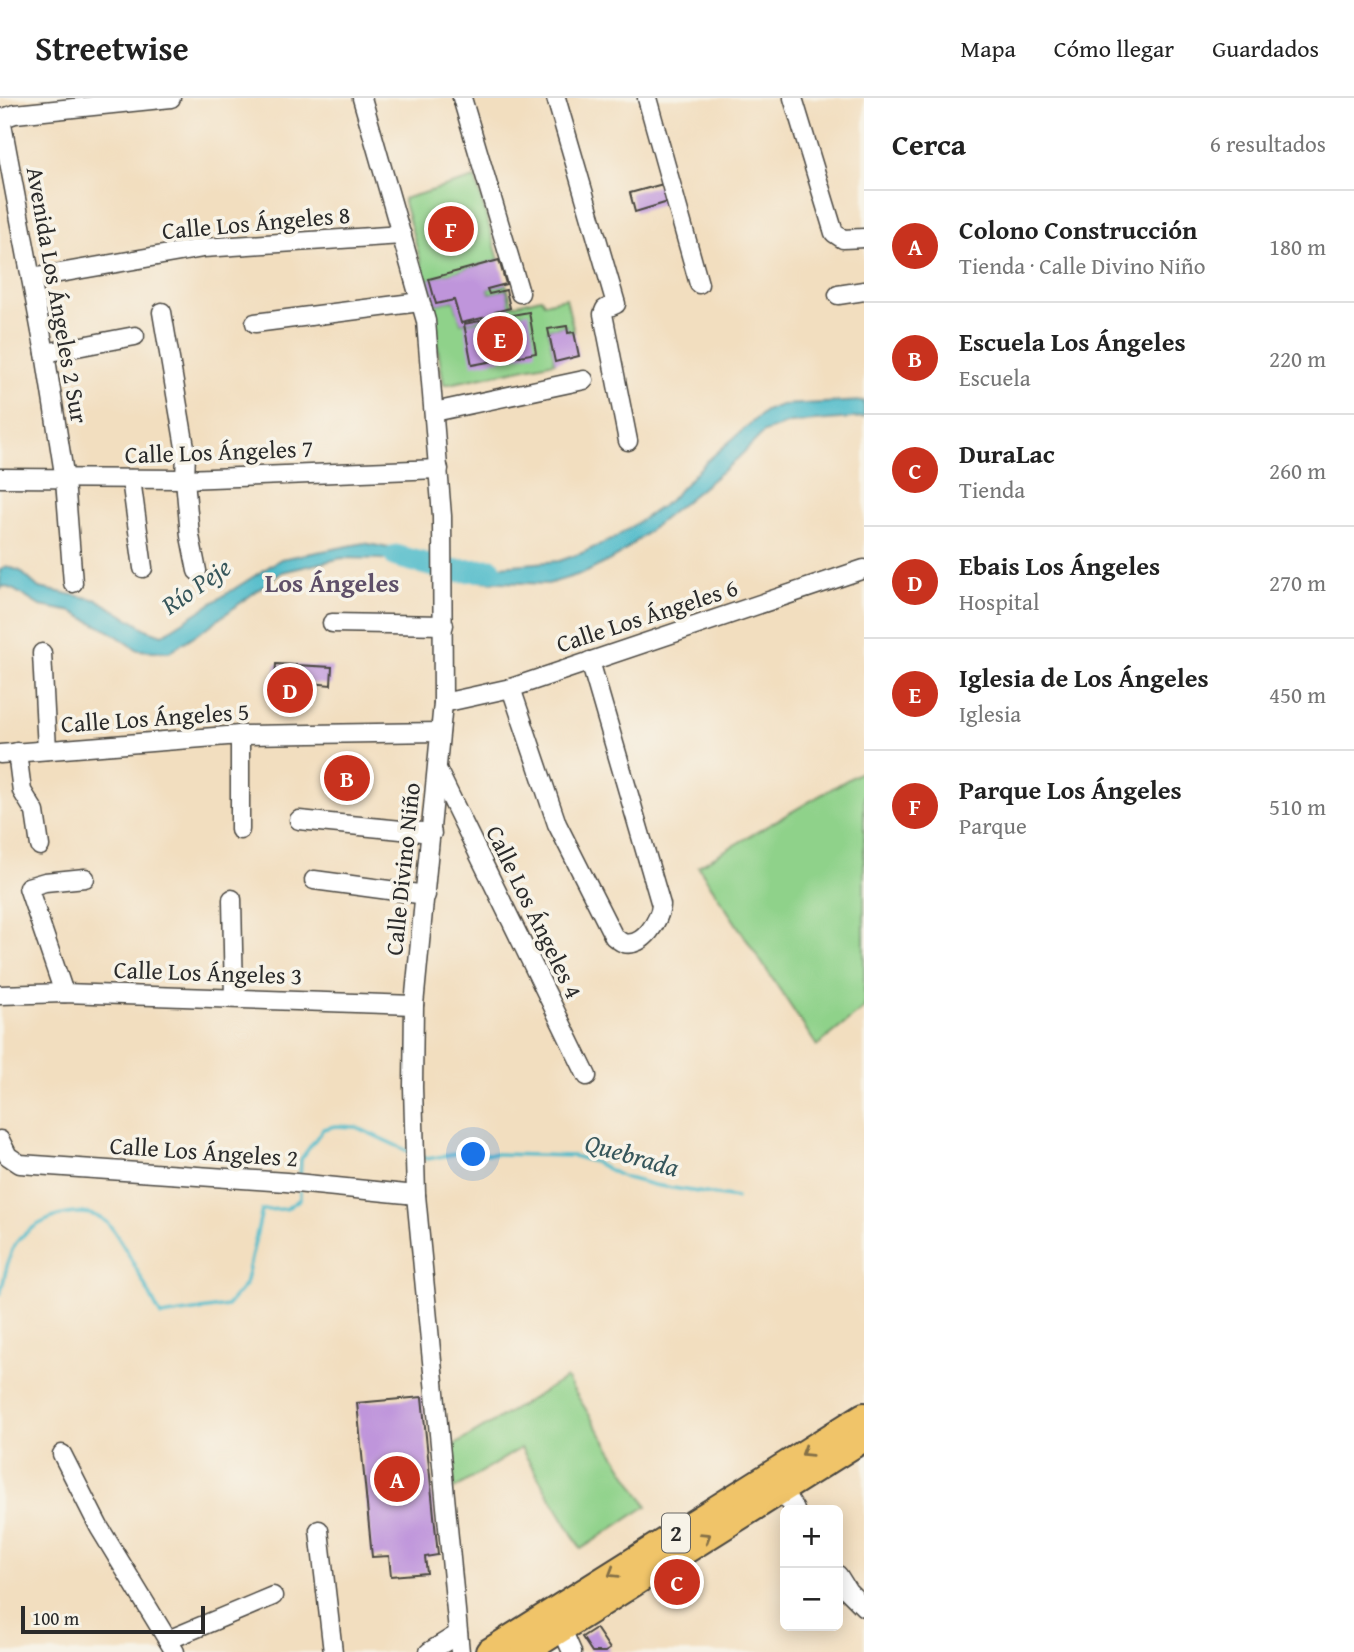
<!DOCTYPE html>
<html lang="es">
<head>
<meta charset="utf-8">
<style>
	:root { --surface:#fff; --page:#f6f6f6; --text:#222; --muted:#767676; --line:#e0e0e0; --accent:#c8321e }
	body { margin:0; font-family:"Gentium Book Plus",serif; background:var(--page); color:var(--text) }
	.controls { position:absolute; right:21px; bottom:21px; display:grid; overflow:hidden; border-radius:10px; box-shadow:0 4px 18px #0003 }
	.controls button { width:63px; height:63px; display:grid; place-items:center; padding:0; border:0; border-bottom:2px solid var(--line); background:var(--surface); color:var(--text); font:35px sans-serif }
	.scale { position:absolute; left:21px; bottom:18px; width:184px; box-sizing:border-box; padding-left:7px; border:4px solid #2b2b2b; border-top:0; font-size:19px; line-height:24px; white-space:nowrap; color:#2b2b2b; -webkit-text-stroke:5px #f7f3e8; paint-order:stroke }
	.you { position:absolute; left:474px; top:1057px; width:24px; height:24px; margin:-18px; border:5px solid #fff; border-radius:50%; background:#1a73e8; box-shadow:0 0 0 10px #1a73e833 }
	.badge { display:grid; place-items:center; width:46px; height:46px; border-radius:50%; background:var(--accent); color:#fff; font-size:23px; font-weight:700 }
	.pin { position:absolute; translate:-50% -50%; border:4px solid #fff; box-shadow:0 2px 7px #0006 }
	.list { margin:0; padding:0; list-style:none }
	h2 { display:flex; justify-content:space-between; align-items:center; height:91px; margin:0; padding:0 28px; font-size:30px }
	h2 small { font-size:23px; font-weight:400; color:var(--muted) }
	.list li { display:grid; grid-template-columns:46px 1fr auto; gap:21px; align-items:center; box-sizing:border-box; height:112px; padding:0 28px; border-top:2px solid var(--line) }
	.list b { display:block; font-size:26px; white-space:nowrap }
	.list p { margin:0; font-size:23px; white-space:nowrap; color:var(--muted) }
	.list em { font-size:23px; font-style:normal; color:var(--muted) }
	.map { position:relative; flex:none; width:864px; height:1554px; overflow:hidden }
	header { display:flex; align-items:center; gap:42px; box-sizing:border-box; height:98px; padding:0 35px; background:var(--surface); border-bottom:2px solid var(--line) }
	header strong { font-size:33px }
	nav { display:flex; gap:38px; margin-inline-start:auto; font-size:24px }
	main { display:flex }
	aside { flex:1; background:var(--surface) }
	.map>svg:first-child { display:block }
	.green { fill:#8fd28a; stroke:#5d7e5a; stroke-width:2 }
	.water { fill:#4fbbca; stroke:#3d737a; stroke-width:2 }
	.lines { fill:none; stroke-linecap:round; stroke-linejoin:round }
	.stream { stroke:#4fbbca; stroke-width:3.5 }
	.river { stroke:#4fbbca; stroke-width:23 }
	.building { fill:#bf95db }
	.minor-casing { stroke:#494641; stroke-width:21 }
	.highway-casing { stroke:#494641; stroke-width:30 }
	.minor { stroke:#fff; stroke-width:18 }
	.highway { stroke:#f0c469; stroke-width:26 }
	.oneway { stroke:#847047 }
	.labels { text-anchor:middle; stroke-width:7; stroke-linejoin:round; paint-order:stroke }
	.shield { fill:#f7f3e8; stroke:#686764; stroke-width:2 }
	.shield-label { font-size:23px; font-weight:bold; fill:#2b2b2b }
	.street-label { font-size:24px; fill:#2b2b2b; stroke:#f7f3e8 }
	.neighbourhood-label { font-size:26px; font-weight:bold; fill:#5f5069; stroke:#f7f3e8 }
	.water-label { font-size:26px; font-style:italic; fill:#36565b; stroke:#f7f3e8 }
</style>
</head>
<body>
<header>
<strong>Streetwise</strong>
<nav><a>Mapa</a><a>Cómo llegar</a><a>Guardados</a></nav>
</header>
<main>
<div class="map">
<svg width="864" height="1554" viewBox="0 0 864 1554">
	<rect width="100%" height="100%" fill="#f7f3e8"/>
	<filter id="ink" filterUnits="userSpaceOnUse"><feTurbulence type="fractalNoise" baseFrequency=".0143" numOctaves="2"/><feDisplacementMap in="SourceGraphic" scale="14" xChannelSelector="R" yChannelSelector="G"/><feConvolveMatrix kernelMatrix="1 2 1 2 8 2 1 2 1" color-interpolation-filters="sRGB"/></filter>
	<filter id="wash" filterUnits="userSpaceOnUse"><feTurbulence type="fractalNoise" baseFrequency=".00686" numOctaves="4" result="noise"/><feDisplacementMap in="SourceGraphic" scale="28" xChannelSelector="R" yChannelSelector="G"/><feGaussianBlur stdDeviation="1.57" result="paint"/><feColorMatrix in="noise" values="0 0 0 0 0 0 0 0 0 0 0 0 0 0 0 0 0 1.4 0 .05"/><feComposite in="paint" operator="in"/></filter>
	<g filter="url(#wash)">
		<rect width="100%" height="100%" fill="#f2debf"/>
		<!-- green -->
		<g class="green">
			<polygon points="475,80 499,162 430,181 436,206 454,202 461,225 495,217 495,214 510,210 506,192 489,196 487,191 506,186 513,207 541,200 544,205 566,200 574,234 568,235 566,228 548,231 555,264 444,287 426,182 403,101"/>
			<polygon points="864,672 864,910 817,948 698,768"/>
			<polygon points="566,1280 647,1408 581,1451 521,1350 454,1391 453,1348"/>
		</g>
		<!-- water -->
		<g class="water">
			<polygon points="864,303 864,319 790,325 764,334 736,362 618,458 587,474 548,486 478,483 460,474 476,470 559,463 582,455 615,440 669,403 706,364 765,313 781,307"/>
			<polygon points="364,445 398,452 425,466 380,461 342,460 282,474 208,529 169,554 138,552 111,534 73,514 40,508 14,492 4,488 0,491 0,472 6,468 20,473 39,490 98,502 148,532 162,537 281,461"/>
		</g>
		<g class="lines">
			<!-- stream -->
			<g class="stream">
				<polyline points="420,1058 427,1061 460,1055 573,1058 594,1064 623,1079 654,1087 736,1100"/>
				<polyline points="300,1081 301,1061 323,1031 335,1028 356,1029 410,1054"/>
				<path d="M 0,1197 C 4,1184 8,1155 16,1145 C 34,1121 88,1100 111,1129 C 129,1153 146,1191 161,1218 L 227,1208 L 245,1187 L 262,1112 L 286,1111 L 300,1101 L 300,1093"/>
			</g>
			<!-- river -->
			<g class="river">
				<polyline points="396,458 433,468"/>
				<polyline points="452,473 491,472"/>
			</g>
		</g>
		<g id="blocks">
			<!-- building -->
			<g class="building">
				<polygon points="663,86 668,104 635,114 630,95"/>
				<polygon points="499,162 506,186 487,191 489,196 506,192 510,210 495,214 495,217 461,225 454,202 436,206 429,181"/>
				<polygon points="529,214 536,255 472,267 464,226"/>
				<polygon points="567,228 568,235 574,234 579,258 555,264 548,231"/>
				<polygon points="276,566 332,569 331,587 311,585 300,598 290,601 289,608 273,609"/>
				<polygon points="422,1299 438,1457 425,1459 427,1475 391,1478 389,1458 372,1459 357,1305"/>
				<polygon points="676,1471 689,1490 678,1497 666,1477"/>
				<polygon points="596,1530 610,1551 605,1554 592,1554 582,1539"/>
			</g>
		</g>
	</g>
	<g filter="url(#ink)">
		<use href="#blocks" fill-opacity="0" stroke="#494641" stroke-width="2"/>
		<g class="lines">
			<defs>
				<g id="minor">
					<polyline points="362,0 426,223 442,418 443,605 414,907 413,989 416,1097 460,1554"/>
					<polyline points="462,0 520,195"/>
					<polyline points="556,0 616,206 605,211 603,216 628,343"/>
					<polyline points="647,0 699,186"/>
					<polyline points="793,0 834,135 843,141 864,140"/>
					<polyline points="0,21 15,16 171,0"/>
					<polyline points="1,21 45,255 65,382 73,485"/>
					<polyline points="31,180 203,150 402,137"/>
					<polyline points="838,197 864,193"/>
					<polyline points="162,214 186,355 185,381 190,438 197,473"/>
					<polyline points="255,225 420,204"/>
					<polyline points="45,255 135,238"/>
					<polyline points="434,314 584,282"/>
					<polyline points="0,380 185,381 439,371"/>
					<polyline points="131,381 143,470"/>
					<polyline points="332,525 444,527"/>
					<polyline points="42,555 47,652"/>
					<path d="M 511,590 L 557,726 L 614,839 C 618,841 620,844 624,845 C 643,850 660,822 661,807 L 590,563"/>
					<polyline points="443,605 511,590 864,471"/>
					<polyline points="17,654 22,693 35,714 40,748"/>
					<polyline points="0,656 240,637 440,634"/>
					<polyline points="438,673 587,978"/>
					<polyline points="299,722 432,735"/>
					<polyline points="240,732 240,637"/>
					<polyline points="314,782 426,797"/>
					<polyline points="232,801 234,900"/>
					<polyline points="64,895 28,789 45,784 85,780"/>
					<polyline points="0,897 64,895 414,907"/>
					<polyline points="0,1042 8,1058 20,1066 286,1084 416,1097"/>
					<polyline points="62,1356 99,1429 175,1554"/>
					<polyline points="776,1383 795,1412"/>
					<polyline points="319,1432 333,1554"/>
					<polyline points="838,1477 848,1493 864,1509"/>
					<polyline points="558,1522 572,1554"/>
					<polyline points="168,1542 273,1498"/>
					<polyline points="429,1554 458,1536"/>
				</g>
				<g id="highway">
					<polyline points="489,1554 864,1318"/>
					<polyline points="524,1554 864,1340"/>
				</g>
			</defs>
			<!-- minor casing -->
			<use href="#minor" class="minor-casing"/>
			<!-- highway casing -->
			<use href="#highway" class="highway-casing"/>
			<!-- minor -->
			<use href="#minor" class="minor"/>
			<!-- highway -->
			<use href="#highway" class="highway"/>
		</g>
		<!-- one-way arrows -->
		<defs><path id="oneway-chevron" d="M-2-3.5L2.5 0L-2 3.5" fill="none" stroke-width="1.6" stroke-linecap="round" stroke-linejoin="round" transform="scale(1.75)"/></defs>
		<g class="oneway">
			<use href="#oneway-chevron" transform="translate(806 1354) rotate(148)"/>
			<use href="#oneway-chevron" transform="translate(706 1439) rotate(-32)"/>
			<use href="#oneway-chevron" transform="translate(613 1475) rotate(148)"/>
		</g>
	</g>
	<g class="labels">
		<!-- shield labels -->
		<rect class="shield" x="662" y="1415.5" width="28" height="39" rx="5"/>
		<g class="shield-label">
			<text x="676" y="1443">2</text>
		</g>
		<!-- street labels -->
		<g class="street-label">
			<text transform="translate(256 125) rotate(-5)" y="8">Calle Los Ángeles 8</text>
			<text transform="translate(57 197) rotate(80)" y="8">Avenida Los Ángeles 2 Sur</text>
			<text transform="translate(219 354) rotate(-2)" y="8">Calle Los Ángeles 7</text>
			<text transform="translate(647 518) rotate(-18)" y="8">Calle Los Ángeles 6</text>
			<text transform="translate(155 620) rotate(-4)" y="8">Calle Los Ángeles 5</text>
			<text transform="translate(403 771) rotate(-84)" y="8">Calle Divino Niño</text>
			<text transform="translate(534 814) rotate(64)" y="8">Calle Los Ángeles 4</text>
			<text transform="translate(208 875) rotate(2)" y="8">Calle Los Ángeles 3</text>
			<text transform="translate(204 1054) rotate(4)" y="8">Calle Los Ángeles 2</text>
		</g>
		<!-- neighbourhood labels -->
		<g class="neighbourhood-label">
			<text x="332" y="494">Los Ángeles</text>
		</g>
		<!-- water labels -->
		<g class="water-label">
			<text transform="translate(196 488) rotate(-35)" y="9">Río Peje</text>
			<text transform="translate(632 1057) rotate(16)" y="9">Quebrada</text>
		</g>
	</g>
</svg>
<div class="controls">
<button>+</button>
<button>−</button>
</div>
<div class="scale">100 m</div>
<div class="you"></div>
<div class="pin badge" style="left:397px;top:1381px">A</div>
<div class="pin badge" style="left:347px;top:680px">B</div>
<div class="pin badge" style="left:677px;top:1484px">C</div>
<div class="pin badge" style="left:290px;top:592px">D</div>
<div class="pin badge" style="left:500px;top:241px">E</div>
<div class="pin badge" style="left:451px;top:131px">F</div>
</div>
<aside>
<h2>Cerca<small>6 resultados</small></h2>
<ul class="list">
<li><span class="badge">A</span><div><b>Colono Construcción</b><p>Tienda · Calle Divino Niño</p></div><em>180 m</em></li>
<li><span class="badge">B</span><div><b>Escuela Los Ángeles</b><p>Escuela</p></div><em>220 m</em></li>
<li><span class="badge">C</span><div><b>DuraLac</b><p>Tienda</p></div><em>260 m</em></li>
<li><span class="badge">D</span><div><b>Ebais Los Ángeles</b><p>Hospital</p></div><em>270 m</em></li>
<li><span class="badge">E</span><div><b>Iglesia de Los Ángeles</b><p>Iglesia</p></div><em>450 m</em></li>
<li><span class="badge">F</span><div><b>Parque Los Ángeles</b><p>Parque</p></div><em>510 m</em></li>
</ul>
</aside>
</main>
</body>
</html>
